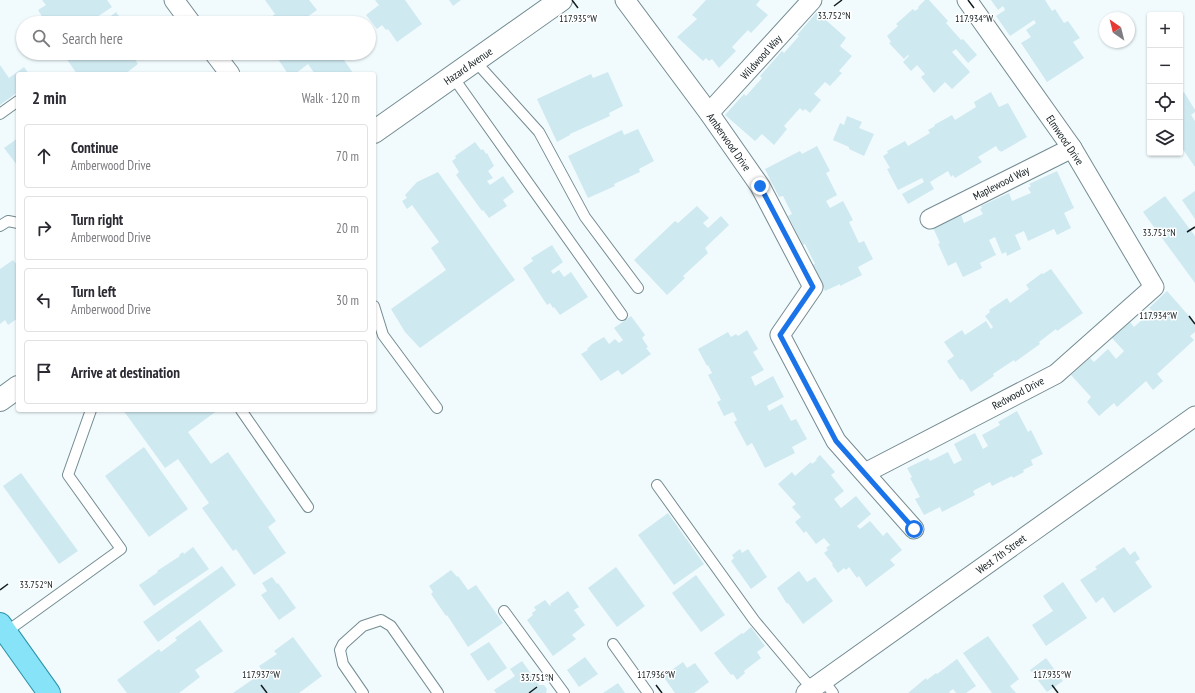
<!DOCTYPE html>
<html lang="en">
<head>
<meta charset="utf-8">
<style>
	:root { --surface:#fff; --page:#f7f7f7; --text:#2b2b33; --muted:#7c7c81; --line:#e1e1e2 }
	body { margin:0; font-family:"PT Sans Narrow",sans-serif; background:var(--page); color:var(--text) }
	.controls { position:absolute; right:12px; top:12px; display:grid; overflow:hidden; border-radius:4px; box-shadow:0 1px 3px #0004 }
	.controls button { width:36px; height:36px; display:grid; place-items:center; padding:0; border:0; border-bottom:1px solid var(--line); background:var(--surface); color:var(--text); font:20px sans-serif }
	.compass { position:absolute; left:1099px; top:12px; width:36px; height:36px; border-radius:50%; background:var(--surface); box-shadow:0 1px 3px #0004; rotate:325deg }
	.stop { position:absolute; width:12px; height:12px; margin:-9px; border:3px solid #1a73e8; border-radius:50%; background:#fff }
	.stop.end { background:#1a73e8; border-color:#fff; box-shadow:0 1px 4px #0008 }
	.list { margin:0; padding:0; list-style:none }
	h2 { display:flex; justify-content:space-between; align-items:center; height:52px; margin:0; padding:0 16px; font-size:17px }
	h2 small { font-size:13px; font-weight:400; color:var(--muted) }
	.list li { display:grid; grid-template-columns:26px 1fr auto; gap:12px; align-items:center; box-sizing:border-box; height:64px; margin:0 8px 8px; padding:0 8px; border:1px solid var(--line); border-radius:4px }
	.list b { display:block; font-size:15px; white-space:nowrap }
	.list p { margin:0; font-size:13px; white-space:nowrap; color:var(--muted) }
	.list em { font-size:13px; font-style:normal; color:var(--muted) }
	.icon { flex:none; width:22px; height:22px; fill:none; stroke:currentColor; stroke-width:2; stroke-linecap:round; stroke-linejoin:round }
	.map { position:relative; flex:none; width:1195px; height:693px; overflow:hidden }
	.search { position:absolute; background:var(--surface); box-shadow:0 1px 3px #0004; left:16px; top:16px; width:360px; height:44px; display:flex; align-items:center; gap:10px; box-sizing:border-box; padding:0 14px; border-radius:22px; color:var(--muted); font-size:15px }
	.panel { position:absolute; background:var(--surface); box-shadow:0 1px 3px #0004; left:16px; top:72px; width:360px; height:340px; border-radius:4px }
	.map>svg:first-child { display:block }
	.building { fill:#cfe9f0 }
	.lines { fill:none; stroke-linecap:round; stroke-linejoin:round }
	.service-casing { stroke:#748c92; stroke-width:12 }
	.minor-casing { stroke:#748c92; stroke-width:21 }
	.tertiary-casing { stroke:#748c92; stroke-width:24 }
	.primary-casing { stroke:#2b92a8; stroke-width:24 }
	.service { stroke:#fff; stroke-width:10 }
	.minor { stroke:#fff; stroke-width:19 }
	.tertiary { stroke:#fff; stroke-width:22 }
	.primary { stroke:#87e3f7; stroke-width:22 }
	.route { stroke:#1a73e8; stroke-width:5 }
	.ticks { fill:none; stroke:#141d20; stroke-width:1.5 }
	.labels { text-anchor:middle; stroke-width:3; stroke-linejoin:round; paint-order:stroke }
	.street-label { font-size:11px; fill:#141d20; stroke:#fff }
	.ticks-label { font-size:10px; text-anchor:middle; fill:#141d20; stroke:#fff; stroke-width:3; stroke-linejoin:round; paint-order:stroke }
</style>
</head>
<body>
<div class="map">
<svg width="1195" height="693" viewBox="0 0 1195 693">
	<rect width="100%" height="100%" fill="#f1fbfe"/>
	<!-- building -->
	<g class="building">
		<polygon points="42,0 107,0 112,7 88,23 41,23 39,20 43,18 38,10 46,5"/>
		<polygon points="265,0 309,0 317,10 299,23 264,23 275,14"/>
		<polygon points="375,0 405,0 422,24 397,42 388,29 386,30 382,25 377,29 366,15 379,5"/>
		<polygon points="449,0 461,0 453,6"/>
		<polygon points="706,0 760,0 756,5 768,15 751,33 748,30 732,47 736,51 719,68 712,59 709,61 706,58 703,61 677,37 697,19 692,15"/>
		<polygon points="925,0 929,0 948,21 946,23 961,40 963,39 977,55 968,63 956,49 952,52 970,72 952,89 945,82 934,93 921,77 925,74 917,65 911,71 903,62 909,56 908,55 904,59 889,43 891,42 887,36 898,26 896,24 913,9 915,11 919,8 918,7"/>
		<polygon points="991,0 1045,0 1052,11 1055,9 1064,23 1068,21 1080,38 1073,42 1084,58 1047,82 1021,43 1031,37 1026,30 1036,23 1034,20 1010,36 996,16 1005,10 1003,6 998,10"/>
		<polygon points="116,12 124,23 102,23"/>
		<polygon points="817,12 846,38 840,46 852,56 839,71 842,73 830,86 825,82 814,94 821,100 810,113 805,109 803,111 800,108 784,126 787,129 774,145 762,134 755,141 725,115 744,94 746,96 762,78 760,76 782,51 784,53 799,36 797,35"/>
		<polygon points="73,53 131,53 138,64 125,74 77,74 66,58"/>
		<polygon points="286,53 339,53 353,73 315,74 308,64 295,74 288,74 278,59"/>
		<polygon points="0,65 9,78 24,67 29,74 18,74 18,92 0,105"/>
		<polygon points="608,72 623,106 609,113 610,116 570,134 570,135 557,142 537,99 591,74 593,78"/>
		<polygon points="1180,90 1183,93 1184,92 1195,110 1195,112 1191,115 1195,121 1195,167 1180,145"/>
		<polygon points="991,92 999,107 1008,103 1027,137 1001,152 1000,150 999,151 996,146 978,157 982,162 955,178 953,175 951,177 948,171 930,182 934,189 908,204 902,194 924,182 922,178 898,190 887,169 890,168 883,156 888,153 887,151 905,141 908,146 930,133 928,130 935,126 934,125 952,115 955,120 976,107 974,102"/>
		<polygon points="847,116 862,122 859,128 874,134 864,156 849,149 849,147 833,140 840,123 844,125"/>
		<polygon points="638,129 654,161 639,169 640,172 614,184 615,186 588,198 568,156 622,130 624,135"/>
		<polygon points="18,138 18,165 17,165 4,148"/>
		<polygon points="475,142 481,150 483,149 486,154 487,153 494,166 488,171 493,178 487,181 490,185 503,176 514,192 503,200 507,206 489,218 483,210 482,211 456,175 459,172 452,161 456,158 455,156"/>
		<polygon points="817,146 830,171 826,173 837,195 826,201 830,208 843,201 853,220 849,222 859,243 864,241 873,259 858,267 862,275 840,286 840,284 825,291 812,265 815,264 805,244 803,245 788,216 792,214 783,196 779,197 765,169 800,151 802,154"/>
		<polygon points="1057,171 1074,208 1064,213 1071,228 1057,235 1054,229 1028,241 1024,231 1015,235 1021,249 1007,256 1006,252 1002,254 995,237 989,240 996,255 980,263 982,268 963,277 956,262 948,266 938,244 940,243 933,228 961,215 964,223 983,214 980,209 982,208 981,206 1009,193 1012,201 1031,193 1028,188 1031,186 1029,184"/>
		<polygon points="438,172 515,280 420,348 405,332 391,309 446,270 431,248 439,242 412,205 407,209 402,201 407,198 405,195 417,182"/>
		<polygon points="1195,191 1195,219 1182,200"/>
		<polygon points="1165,196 1195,236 1195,283 1143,212"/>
		<polygon points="697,206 709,218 703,223 708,228 721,216 729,225 705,248 708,253 683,276 685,278 667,295 634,260 675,221 678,223"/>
		<polygon points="552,245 563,262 551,271 553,274 559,270 564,277 571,272 588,297 560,315 554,307 553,308 550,303 547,305 523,268 533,261 531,258"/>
		<polygon points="13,260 18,266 18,318 8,325 5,320 0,324 0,269"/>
		<polygon points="1051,269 1083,313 1057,331 1056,329 1039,342 1040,344 1015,362 1014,360 993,374 994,376 971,392 965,382 962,379 960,380 947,361 954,356 944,342 962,330 965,335 986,321 991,329 993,327 985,316 990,312 989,310 1007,298 1010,303 1029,289 1026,285 1042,273 1043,274"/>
		<polygon points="1167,291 1195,323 1195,332 1190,336 1194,340 1157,374 1163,381 1153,390 1146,381 1117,407 1114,403 1099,416 1087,402 1091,397 1071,375 1090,358 1094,362 1108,349 1116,359 1124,351 1112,338 1130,322 1134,327 1152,311 1149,308"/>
		<polygon points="631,316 645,335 642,338 648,347 646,348 651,354 622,375 618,370 601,381 581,354 588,350 587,349 592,344 604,337 609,344 615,339 619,343 623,340 614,328"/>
		<polygon points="747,330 758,349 753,352 764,370 751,377 755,386 773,376 784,397 767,406 769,411 782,404 791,421 796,419 807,439 792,447 795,453 765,468 752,443 747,446 734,422 737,420 733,412 724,416 717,402 721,400 708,375 712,373 708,365 707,366 698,349 728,332 731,337 736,334 738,336"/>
		<polygon points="123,410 218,410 188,432 211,464 228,452 276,521 268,527 286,553 254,575 236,549 233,551 202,508 209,503 178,459 165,468"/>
		<polygon points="1017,411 1028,432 1031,430 1043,454 1031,460 1033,465 1023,470 1024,472 1013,478 1012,476 992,486 990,482 973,491 975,495 942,512 940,507 924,515 915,499 920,497 910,478 912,477 907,468 928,458 930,461 948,452 954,464 962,460 954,444 975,433 983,449 988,446 982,435 1000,425 998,422"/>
		<polygon points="144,447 188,509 149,537 105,476"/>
		<polygon points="820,455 835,472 831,475 844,491 834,499 841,508 856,496 871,514 857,526 860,529 870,521 883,536 887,532 902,550 890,560 895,565 866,587 859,576 857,578 849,567 846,570 844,568 838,573 832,565 833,564 824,553 828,550 826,548 830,545 824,538 816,544 806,531 804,533 795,522 801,517 792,507 796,504 778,484 792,472 795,476 811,462 812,464 817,460 816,459"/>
		<polygon points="21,473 78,551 59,564 3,486"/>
		<polygon points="668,513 704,564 674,585 638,535"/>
		<polygon points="193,547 209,569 154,606 139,585 158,572 157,571 180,556 179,555 183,552 184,554"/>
		<polygon points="1124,547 1130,555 1135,551 1140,559 1135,562 1152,587 1114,613 1103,597 1096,603 1080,580 1097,569 1095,567"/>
		<polygon points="740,549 742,553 748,549 767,577 751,589 731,561 734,558 732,555"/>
		<polygon points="222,566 236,585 158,642 143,622"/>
		<polygon points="616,567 645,606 617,627 588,588"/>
		<polygon points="451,570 457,577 458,576 468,590 476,585 503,623 468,647 447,615 446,616 431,594 433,592 429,586"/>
		<polygon points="799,571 807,582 815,577 833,601 803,624 788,603 787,604 777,588"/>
		<polygon points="696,575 725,615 701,632 672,593"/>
		<polygon points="272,577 277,584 278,583 296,608 279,620 261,595 267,591 262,583"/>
		<polygon points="1063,582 1087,618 1046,646 1032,625 1053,611 1043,596"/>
		<polygon points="568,591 579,607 574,610 585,625 572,635 576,639 553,656 527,620 533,615 532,613 536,610 534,607 545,600 550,606 551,605 550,604"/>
		<polygon points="200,620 223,651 195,670 200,677 179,693 127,693 117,680 159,649 161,652 177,640 175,638"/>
		<polygon points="751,627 765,646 757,652 761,658 744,671 745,673 737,680 733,674 731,675 714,653 742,633 743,634"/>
		<polygon points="988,636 1019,679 1010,686 1016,693 992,693 963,653"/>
		<polygon points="293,637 322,676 299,693 233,693 263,672 259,666 277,654 274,651"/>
		<polygon points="489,642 507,668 488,681 470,654"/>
		<polygon points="585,657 598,674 579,687 567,670"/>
		<polygon points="1046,658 1063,681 1047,692 1030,670"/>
		<polygon points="957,659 976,686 966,693 956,693 953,689 949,692 950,693 908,693 926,678 927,680 936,673 937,674"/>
		<polygon points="522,661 539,685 544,685 547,689 546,693 496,693 494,690 515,676 510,669"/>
		<polygon points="683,662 687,668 695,663 709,682 694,693 675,693 663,676"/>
		<polygon points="618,683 625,693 603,693"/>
	</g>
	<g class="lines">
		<defs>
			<g id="service">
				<polyline points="475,61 539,132 585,217 638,288"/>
				<polyline points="453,77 622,315"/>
				<polyline points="0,114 18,101"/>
				<polyline points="0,226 8,221 18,223"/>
				<polyline points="374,306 383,335 437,408"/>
				<polyline points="241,410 308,507"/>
				<polyline points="657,485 754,620 812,689"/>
				<polyline points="504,611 564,693"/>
				<polyline points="6,632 121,549 68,475 91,410"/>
				<polyline points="613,644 648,693"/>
				<polyline points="824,681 833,693"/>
				<polyline points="363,693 343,664 340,650 343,644 363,626 381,620 391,626 438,693"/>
			</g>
			<g id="minor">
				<polyline points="174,0 191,23"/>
				<polyline points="625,0 709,113 760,186 813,287 780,335 836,441 914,529"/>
				<polyline points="214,53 230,74"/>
				<polyline points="709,113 812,0"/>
				<polyline points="930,219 1072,148"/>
				<polyline points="865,473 1056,374 1154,287 1072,148 967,0"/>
				<polyline points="806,693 1195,416"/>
			</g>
			<g id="tertiary">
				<polyline points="374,132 561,0"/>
				<polyline points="0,400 18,387"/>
			</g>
			<polyline id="primary" points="0,624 49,693"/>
		</defs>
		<!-- service casing -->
		<use href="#service" class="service-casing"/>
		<!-- minor casing -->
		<use href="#minor" class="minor-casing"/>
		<!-- tertiary casing -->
		<use href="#tertiary" class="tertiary-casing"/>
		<!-- primary casing -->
		<use href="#primary" class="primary-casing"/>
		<!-- service -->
		<use href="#service" class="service"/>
		<!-- minor -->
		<use href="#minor" class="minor"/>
		<!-- tertiary -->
		<use href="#tertiary" class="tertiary"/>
		<!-- primary -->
		<use href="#primary" class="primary"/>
	</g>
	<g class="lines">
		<!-- route -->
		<polyline class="route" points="760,186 813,287 780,335 836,441 914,529"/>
	</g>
	<!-- ticks -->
	<path class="ticks" d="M 572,0 L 578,8M 968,0 L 974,8M 834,6 L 842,0M 1187,232 L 1195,227M 1189,316 L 1195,324M 0,590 L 8,584M 261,685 L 267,693M 656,685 L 662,693M 1052,685 L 1058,693M 529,693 L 537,687"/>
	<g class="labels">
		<!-- street labels -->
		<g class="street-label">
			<text transform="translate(761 57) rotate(-48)" y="4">Wildwood Way</text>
			<text transform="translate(468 66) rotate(-35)" y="4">Hazard Avenue</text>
			<text transform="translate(1065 140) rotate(56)" y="4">Elmwood Drive</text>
			<text transform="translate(729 142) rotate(55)" y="4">Amberwood Drive</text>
			<text transform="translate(1001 183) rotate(-27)" y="4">Maplewood Way</text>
			<text transform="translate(1018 393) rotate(-28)" y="4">Redwood Drive</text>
			<text transform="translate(1001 554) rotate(-36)" y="4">West 7th Street</text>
		</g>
	</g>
	<g class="ticks-label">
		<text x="834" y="19">33.752°N</text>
		<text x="578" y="22">117.935°W</text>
		<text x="974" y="22">117.934°W</text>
		<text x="1159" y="236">33.751°N</text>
		<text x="1158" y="319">117.934°W</text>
		<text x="36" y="588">33.752°N</text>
		<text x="261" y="678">117.937°W</text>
		<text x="656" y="678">117.936°W</text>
		<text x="1052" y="678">117.935°W</text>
		<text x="537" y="681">33.751°N</text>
	</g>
</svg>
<div class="controls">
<button>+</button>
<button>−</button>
<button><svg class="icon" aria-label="locate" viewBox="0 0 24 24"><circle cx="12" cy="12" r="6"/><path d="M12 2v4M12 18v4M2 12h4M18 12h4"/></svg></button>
<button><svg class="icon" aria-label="layers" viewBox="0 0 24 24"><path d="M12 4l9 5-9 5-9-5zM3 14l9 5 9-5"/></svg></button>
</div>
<svg class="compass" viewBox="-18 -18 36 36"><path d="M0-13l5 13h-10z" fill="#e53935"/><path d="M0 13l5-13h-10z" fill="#7c7c81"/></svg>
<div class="stop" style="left:914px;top:529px"></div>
<div class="stop end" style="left:760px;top:186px"></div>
<div class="search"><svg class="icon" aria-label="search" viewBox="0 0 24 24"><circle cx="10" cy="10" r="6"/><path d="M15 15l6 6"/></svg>Search here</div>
<section class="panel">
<h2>2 min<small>Walk · 120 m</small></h2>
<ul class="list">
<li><svg class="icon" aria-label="ahead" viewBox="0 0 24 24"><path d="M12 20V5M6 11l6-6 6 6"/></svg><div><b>Continue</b><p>Amberwood Drive</p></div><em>70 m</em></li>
<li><svg class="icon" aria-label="right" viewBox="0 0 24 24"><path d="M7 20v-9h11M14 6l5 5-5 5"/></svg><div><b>Turn right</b><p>Amberwood Drive</p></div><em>20 m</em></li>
<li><svg class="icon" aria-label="left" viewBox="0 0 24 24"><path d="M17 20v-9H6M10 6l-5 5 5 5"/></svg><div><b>Turn left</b><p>Amberwood Drive</p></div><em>30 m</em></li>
<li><svg class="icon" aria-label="arrive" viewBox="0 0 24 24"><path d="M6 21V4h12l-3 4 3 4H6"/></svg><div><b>Arrive at destination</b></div></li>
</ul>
</section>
</div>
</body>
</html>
